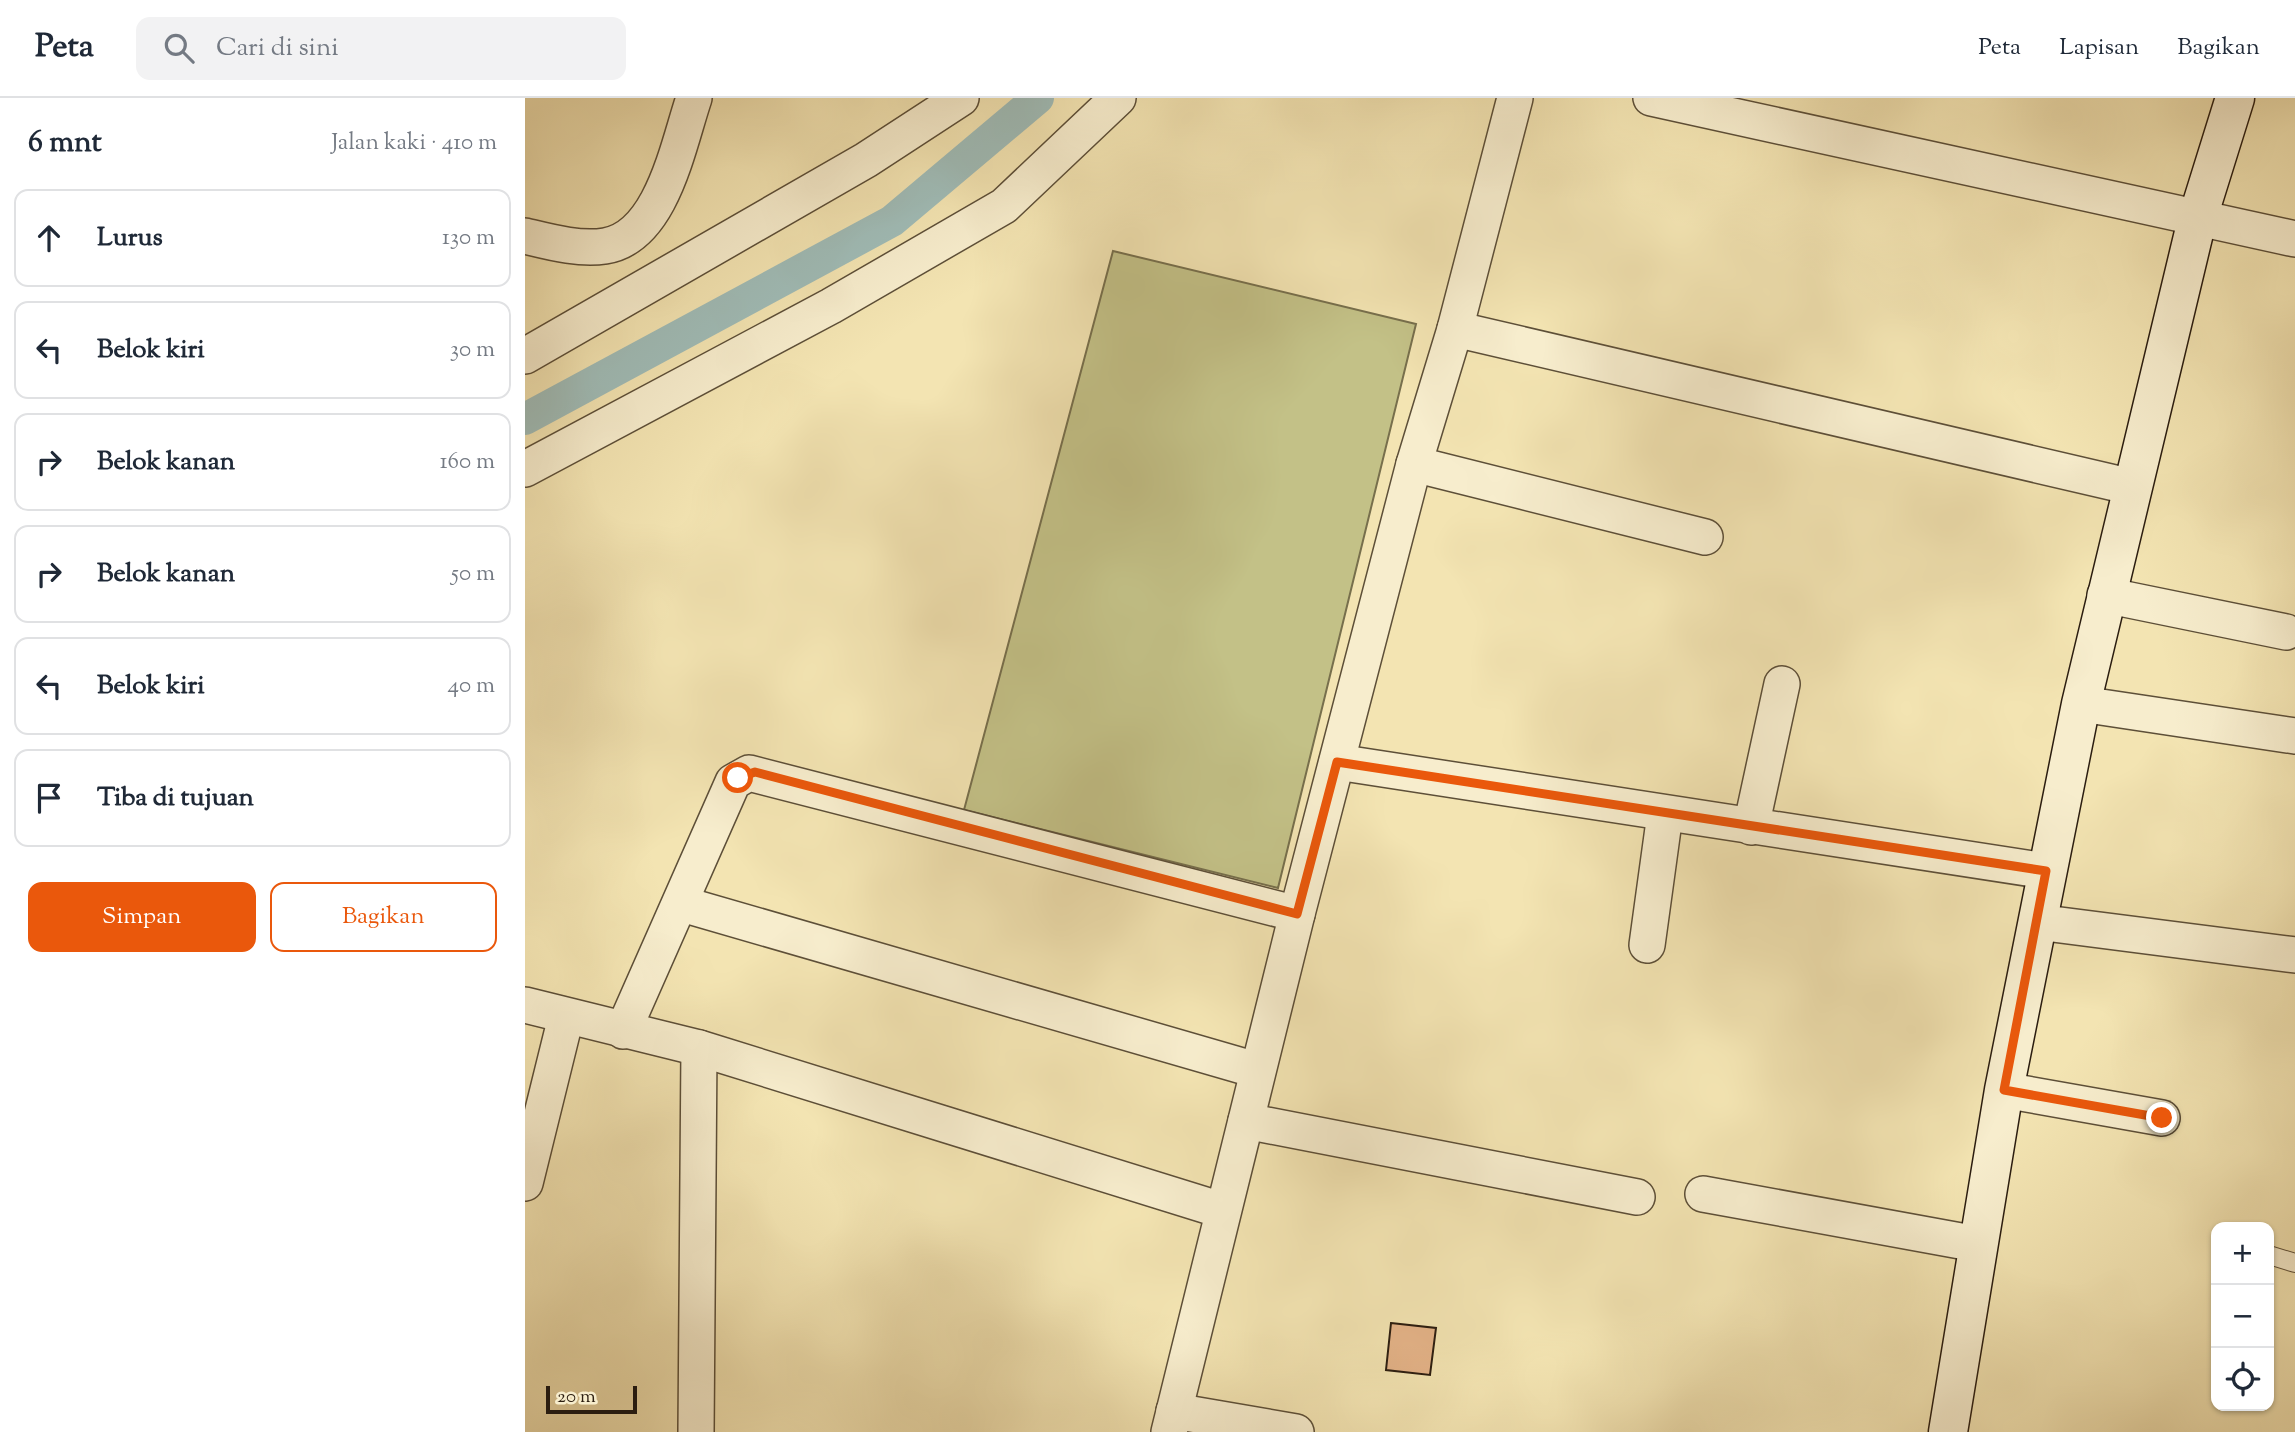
<!DOCTYPE html>
<html lang="id">
<head>
<meta charset="utf-8">
<style>
	:root { --surface:#fff; --page:#f2f2f3; --text:#1f2937; --muted:#747a83; --line:#e0e1e3; --accent:#ea580c }
	body { margin:0; font-family:"Sorts Mill Goudy",serif; background:var(--page); color:var(--text) }
	.controls { position:absolute; right:21px; bottom:21px; display:grid; overflow:hidden; border-radius:14px; box-shadow:0 2px 5px #0004 }
	.controls button { width:63px; height:63px; display:grid; place-items:center; padding:0; border:0; border-bottom:2px solid var(--line); background:var(--surface); color:var(--text); font:35px sans-serif }
	.scale { position:absolute; left:21px; bottom:18px; width:91px; box-sizing:border-box; padding-left:7px; border:4px solid #2b1d10; border-top:0; font-size:19px; line-height:24px; white-space:nowrap; color:#2b1d10; -webkit-text-stroke:5px #f7edcd; paint-order:stroke }
	.stop { position:absolute; width:21px; height:21px; margin:-16px; border:5px solid #ea580c; border-radius:50%; background:#fff }
	.stop.end { background:#ea580c; border-color:#fff; box-shadow:0 2px 7px #0008 }
	.list { margin:0; padding:0; list-style:none }
	h2 { display:flex; justify-content:space-between; align-items:center; height:91px; margin:0; padding:0 28px; font-size:30px }
	h2 small { font-size:23px; font-weight:400; color:var(--muted) }
	.list li { display:grid; grid-template-columns:46px 1fr auto; gap:21px; align-items:center; box-sizing:border-box; height:98px; margin:0 14px 14px; padding:0 14px; border:2px solid var(--line); border-radius:14px }
	.list b { display:block; font-size:26px; white-space:nowrap }
	.list em { font-size:23px; font-style:normal; color:var(--muted) }
	.actions { display:flex; gap:14px; padding:21px 28px }
	.actions a { flex:1; padding:16px 0; border:2px solid var(--accent); border-radius:14px; text-align:center; font-size:24px; color:var(--accent) }
	.actions .main { background:var(--accent); color:#fff }
	.icon { flex:none; width:38px; height:38px; fill:none; stroke:currentColor; stroke-width:2; stroke-linecap:round; stroke-linejoin:round }
	.map { position:relative; flex:none; width:1770px; height:1334px; overflow:hidden }
	header { display:flex; align-items:center; gap:42px; box-sizing:border-box; height:98px; padding:0 35px; background:var(--surface); border-bottom:2px solid var(--line) }
	header strong { font-size:33px }
	nav { display:flex; gap:38px; margin-inline-start:auto; font-size:24px }
	.search { width:490px; height:63px; background:var(--page); display:flex; align-items:center; gap:18px; box-sizing:border-box; padding:0 24px; border-radius:14px; color:var(--muted); font-size:26px }
	main { display:flex }
	aside { flex:1; background:var(--surface) }
	.map>svg:first-child { display:block }
	.green { fill:#c3c187; stroke:#776f4c; stroke-width:2 }
	.lines { fill:none; stroke-linecap:round; stroke-linejoin:round }
	.canal { stroke:#a0bcb7; stroke-width:32 }
	.building { fill:#e4b388; stroke:#2b1d10; stroke-width:2 }
	.service-casing { stroke:#5d4f38; stroke-width:20 }
	.minor-casing { stroke:#5d4f38; stroke-width:38 }
	.secondary-casing { stroke:#2b1d10; stroke-width:41 }
	.service { stroke:#f7edcd; stroke-width:18 }
	.minor { stroke:#f7edcd; stroke-width:35 }
	.secondary { stroke:#f7edcd; stroke-width:38 }
	.route { stroke:#ea580c; stroke-width:9 }
</style>
</head>
<body>
<header>
<strong>Peta</strong>
<div class="search"><svg class="icon" aria-label="search" viewBox="0 0 24 24"><circle cx="10" cy="10" r="6"/><path d="M15 15l6 6"/></svg>Cari di sini</div>
<nav><a>Peta</a><a>Lapisan</a><a>Bagikan</a></nav>
</header>
<main>
<aside>
<h2>6 mnt<small>Jalan kaki · 410 m</small></h2>
<ul class="list">
<li><svg class="icon" aria-label="ahead" viewBox="0 0 24 24"><path d="M12 20V5M6 11l6-6 6 6"/></svg><div><b>Lurus</b></div><em>130 m</em></li>
<li><svg class="icon" aria-label="left" viewBox="0 0 24 24"><path d="M17 20v-9H6M10 6l-5 5 5 5"/></svg><div><b>Belok kiri</b></div><em>30 m</em></li>
<li><svg class="icon" aria-label="right" viewBox="0 0 24 24"><path d="M7 20v-9h11M14 6l5 5-5 5"/></svg><div><b>Belok kanan</b></div><em>160 m</em></li>
<li><svg class="icon" aria-label="right" viewBox="0 0 24 24"><path d="M7 20v-9h11M14 6l5 5-5 5"/></svg><div><b>Belok kanan</b></div><em>50 m</em></li>
<li><svg class="icon" aria-label="left" viewBox="0 0 24 24"><path d="M17 20v-9H6M10 6l-5 5 5 5"/></svg><div><b>Belok kiri</b></div><em>40 m</em></li>
<li><svg class="icon" aria-label="arrive" viewBox="0 0 24 24"><path d="M6 21V4h12l-3 4 3 4H6"/></svg><div><b>Tiba di tujuan</b></div></li>
</ul>
<div class="actions"><a class="main">Simpan</a><a>Bagikan</a></div>
</aside>
<div class="map">
<svg width="1770" height="1334" viewBox="0 0 1770 1334">
	<rect width="100%" height="100%" fill="#f3e4b2"/>
	<filter id="stains"><feTurbulence type="fractalNoise" baseFrequency=".00286" numOctaves="4"/><feColorMatrix values="0 0 0 0 .2 0 0 0 0 .09 0 0 0 0 .02 0 0 0 .5 -.17"/></filter>
	<radialGradient id="worn" r=".72"><stop offset=".6" stop-color="#630" stop-opacity="0"/><stop offset="1" stop-color="#630" stop-opacity=".3"/></radialGradient>
	<!-- green -->
	<polygon class="green" points="588,153 891,226 753,790 439,712"/>
	<g class="lines">
		<!-- canal -->
		<polyline class="canal" points="0,321 367,123 513,0"/>
	</g>
	<!-- building -->
	<polygon class="building" points="866,1225 911,1230 905,1277 861,1272"/>
	<g class="lines">
		<defs>
			<polyline id="service" points="1744,1157 1770,1165"/>
			<g id="minor">
				<polyline points="1126,0 1770,141"/>
				<path d="M 0,138 C 25,144 54,152 80,148 C 137,139 153,47 169,0"/>
				<polyline points="930,231 1607,389"/>
				<polyline points="0,258 341,62 436,0"/>
				<polyline points="889,366 1180,439"/>
				<polyline points="0,371 306,208 479,108 593,0"/>
				<polyline points="1580,497 1761,534"/>
				<polyline points="1556,606 1770,638"/>
				<polyline points="812,664 1521,773"/>
				<polyline points="1226,729 1257,586"/>
				<polyline points="157,806 731,972"/>
				<polyline points="1512,824 1770,857"/>
				<polyline points="1122,847 1140,716"/>
				<polyline points="0,907 174,950 696,1112"/>
				<polyline points="98,933 208,684 224,675 772,816"/>
				<polyline points="1479,992 1637,1020"/>
				<polyline points="721,1023 1112,1099"/>
				<polyline points="0,1085 41,919"/>
				<polyline points="1178,1096 1452,1146"/>
				<polyline points="649,1313 771,1334"/>
				<polyline points="171,1334 174,950"/>
				<polyline points="644,1334 772,816 889,366 930,231 990,0"/>
			</g>
			<polyline id="secondary" points="1423,1334 1479,992 1556,606 1672,122 1710,0"/>
		</defs>
		<!-- service casing -->
		<use href="#service" class="service-casing"/>
		<!-- minor casing -->
		<use href="#minor" class="minor-casing"/>
		<!-- secondary casing -->
		<use href="#secondary" class="secondary-casing"/>
		<!-- service -->
		<use href="#service" class="service"/>
		<!-- minor -->
		<use href="#minor" class="minor"/>
		<!-- secondary -->
		<use href="#secondary" class="secondary"/>
	</g>
	<g class="lines">
		<!-- route -->
		<polyline class="route" points="213,680 230,674 772,816 812,664 1521,773 1479,992 1637,1020"/>
	</g>
	<rect width="100%" height="100%" filter="url(#stains)"/>
	<rect width="100%" height="100%" fill="url(#worn)"/>
</svg>
<div class="controls">
<button>+</button>
<button>−</button>
<button><svg class="icon" aria-label="locate" viewBox="0 0 24 24"><circle cx="12" cy="12" r="6"/><path d="M12 2v4M12 18v4M2 12h4M18 12h4"/></svg></button>
</div>
<div class="scale">20 m</div>
<div class="stop" style="left:213px;top:680px"></div>
<div class="stop end" style="left:1637px;top:1020px"></div>
</div>
</main>
</body>
</html>
